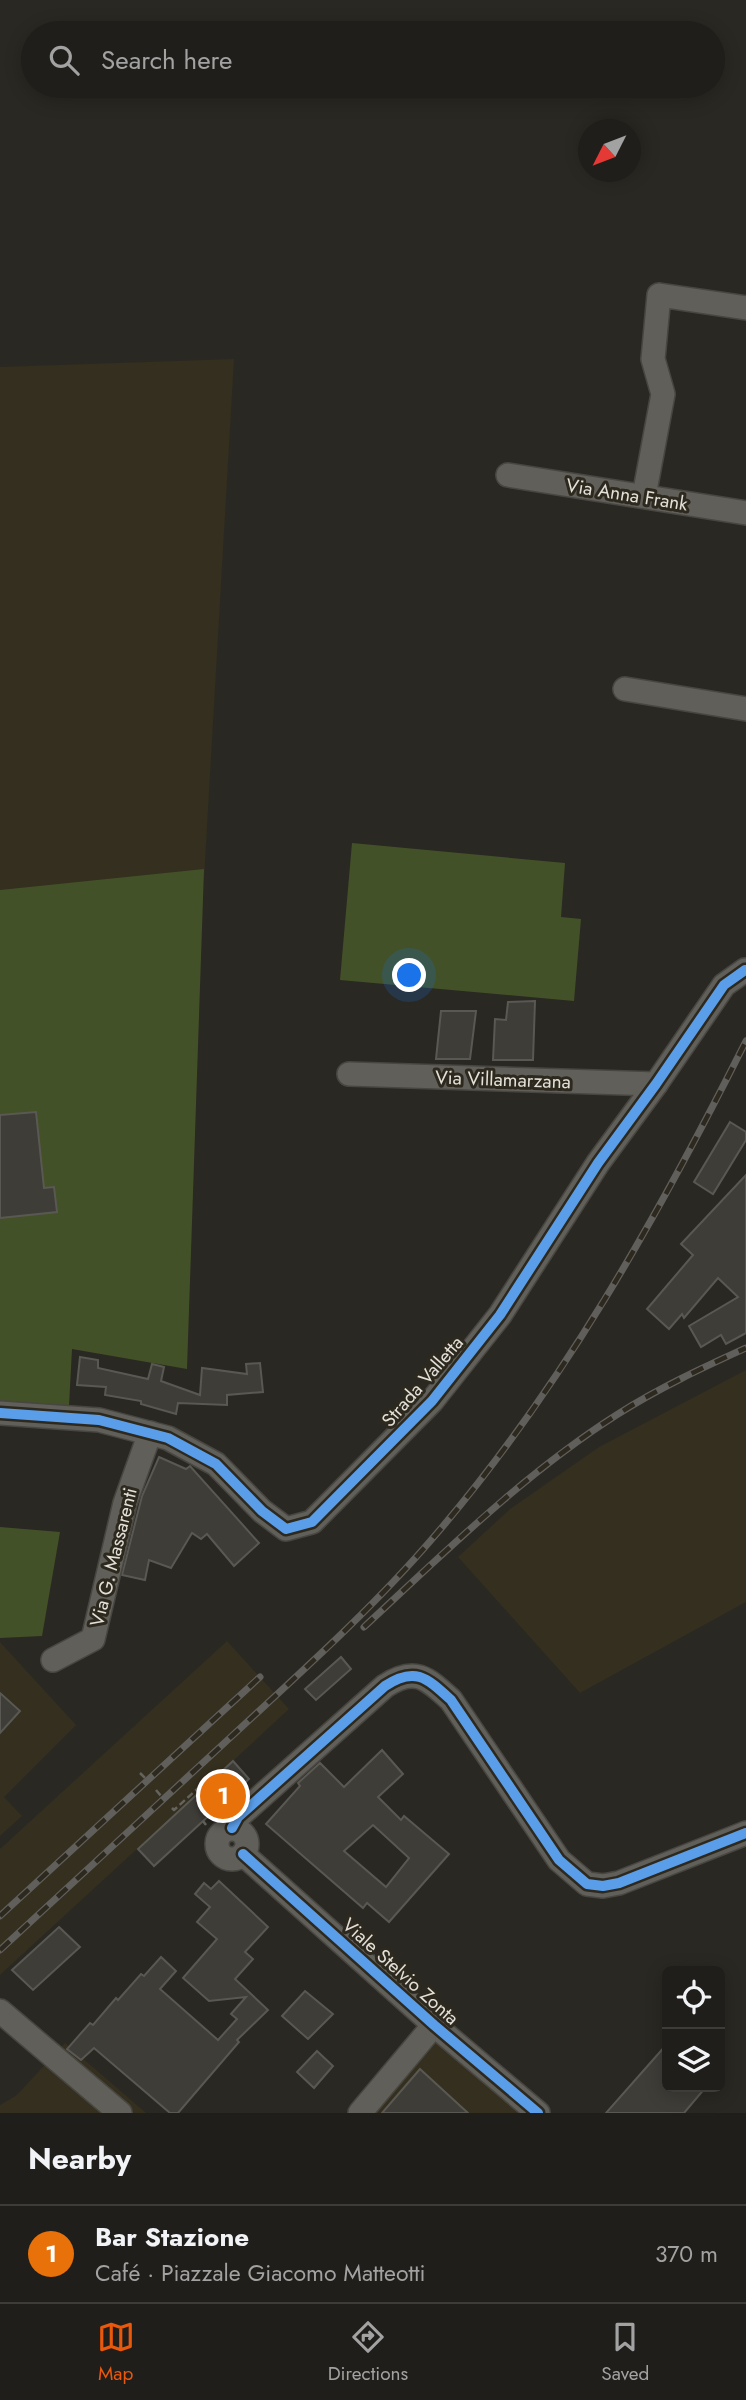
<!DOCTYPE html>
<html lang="en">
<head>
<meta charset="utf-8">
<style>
	:root { --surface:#201e1a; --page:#282723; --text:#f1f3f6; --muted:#a2a2a2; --line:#3d3c39; --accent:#ea580c }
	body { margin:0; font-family:Jost,sans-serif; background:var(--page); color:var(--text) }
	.controls { position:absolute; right:21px; bottom:21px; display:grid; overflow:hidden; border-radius:10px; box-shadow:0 4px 18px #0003 }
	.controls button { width:63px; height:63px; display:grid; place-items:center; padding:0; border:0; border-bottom:2px solid var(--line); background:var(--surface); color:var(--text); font:35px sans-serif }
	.compass { position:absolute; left:578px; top:119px; width:63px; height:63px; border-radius:50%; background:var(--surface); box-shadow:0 4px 18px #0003; rotate:228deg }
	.you { position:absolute; left:410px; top:976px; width:24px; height:24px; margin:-18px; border:5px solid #fff; border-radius:50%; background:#1a73e8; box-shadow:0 0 0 10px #1a73e833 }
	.badge { display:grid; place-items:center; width:46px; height:46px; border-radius:50%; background:var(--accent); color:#fff; font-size:23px; font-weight:700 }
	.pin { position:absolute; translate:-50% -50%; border:4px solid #fff; box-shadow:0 2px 7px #0006 }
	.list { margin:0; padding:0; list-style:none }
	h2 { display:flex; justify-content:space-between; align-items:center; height:91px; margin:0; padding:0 28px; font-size:30px }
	h2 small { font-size:23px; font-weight:400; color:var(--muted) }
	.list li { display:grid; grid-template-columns:46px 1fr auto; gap:21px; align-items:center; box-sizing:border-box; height:98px; padding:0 28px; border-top:2px solid var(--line) }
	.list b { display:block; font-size:26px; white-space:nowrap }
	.list p { margin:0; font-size:23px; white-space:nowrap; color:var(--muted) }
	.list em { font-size:23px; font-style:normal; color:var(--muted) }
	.icon { flex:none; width:38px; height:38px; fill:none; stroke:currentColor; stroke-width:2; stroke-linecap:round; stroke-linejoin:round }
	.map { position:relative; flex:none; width:746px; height:2113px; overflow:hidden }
	.search { position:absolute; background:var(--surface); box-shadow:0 4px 18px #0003; left:21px; right:21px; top:21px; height:77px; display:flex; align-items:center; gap:18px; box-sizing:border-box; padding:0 24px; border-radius:38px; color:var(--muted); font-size:26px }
	.sheet { height:189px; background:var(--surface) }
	nav { display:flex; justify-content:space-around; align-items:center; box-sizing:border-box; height:98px; border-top:2px solid var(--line); background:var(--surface); font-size:19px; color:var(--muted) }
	nav a { display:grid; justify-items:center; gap:4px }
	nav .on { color:var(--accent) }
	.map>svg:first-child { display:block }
	.built { fill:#342f1e }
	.green { fill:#435128 }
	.building { fill:#3e3d38; stroke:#5a5853; stroke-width:2; fill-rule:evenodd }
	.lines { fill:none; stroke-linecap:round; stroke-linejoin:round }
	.minor-casing { stroke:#484641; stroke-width:26 }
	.path { stroke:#65635e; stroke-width:2.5; stroke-dasharray:7 3.5; stroke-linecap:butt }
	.minor { stroke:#605f59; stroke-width:23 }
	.rail-casing { stroke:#615f5c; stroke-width:7 }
	.rail { stroke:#2d291e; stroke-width:4.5; stroke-dasharray:13; stroke-linecap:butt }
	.cycleway-casing { stroke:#2d291e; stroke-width:15 }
	.cycleway { stroke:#5a9eea; stroke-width:10 }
	.labels { text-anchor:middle; stroke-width:6; stroke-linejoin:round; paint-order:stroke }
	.street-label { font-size:19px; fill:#e3e0d9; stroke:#2d291e }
</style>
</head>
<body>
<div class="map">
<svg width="746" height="2113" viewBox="0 0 746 2113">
	<rect width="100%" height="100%" fill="#2a2822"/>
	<!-- built -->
	<g class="built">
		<polygon points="234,359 204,879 0,898 0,367"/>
		<polygon points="746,1370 746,1602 580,1693 458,1557 510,1509 599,1447"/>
		<polygon points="227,1641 289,1709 233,1761 249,1779 154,1866 137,1849 0,1975 0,1849"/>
		<polygon points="0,1642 76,1725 4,1797 22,1816 0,1836"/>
		<polygon points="435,2038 520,2113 372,2113"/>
		<polygon points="65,2043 146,2113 0,2113 0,2105 17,2095"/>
	</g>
	<!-- green -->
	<g class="green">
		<polygon points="352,843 565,863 561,917 581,919 574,1001 340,980"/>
		<polygon points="204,869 187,1369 72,1349 68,1425 0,1422 0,890"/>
		<polygon points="0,1527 60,1532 42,1636 0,1638"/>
	</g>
	<!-- building -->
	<g class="building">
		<polygon points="535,1001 533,1060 493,1060 495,1019 506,1020 508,1002"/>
		<polygon points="441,1011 476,1011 470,1059 436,1059"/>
		<polygon points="36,1112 44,1188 54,1187 57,1212 0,1218 0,1115"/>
		<polygon points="730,1122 746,1132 746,1140 713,1194 694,1182"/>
		<polygon points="746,1175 746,1333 726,1344 721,1335 701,1347 689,1326 738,1297 718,1278 684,1318 682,1314 669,1329 647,1309 693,1255 681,1244"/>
		<polygon points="80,1357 98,1360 98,1368 148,1379 152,1364 164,1367 161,1381 200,1395 202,1368 247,1374 246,1364 260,1363 263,1392 227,1395 227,1405 178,1403 176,1414 141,1404 141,1401 105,1395 106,1387 77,1385"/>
		<polygon points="159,1457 186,1469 190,1466 259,1543 234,1566 207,1534 201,1539 192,1533 171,1568 149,1560 145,1580 122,1575 142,1496"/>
		<polygon points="341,1657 351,1669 316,1700 305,1689"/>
		<polygon points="0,1693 20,1711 0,1733"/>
		<path d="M 382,1750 L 403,1774 L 378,1797 L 401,1820 L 404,1816 L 449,1854 L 389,1922 L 367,1903 L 363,1908 L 266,1824 L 300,1786 L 298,1783 L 320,1763 L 344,1787 ZM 373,1825 L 409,1858 L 386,1887 L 344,1851 Z"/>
		<polygon points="233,1761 249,1779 154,1866 138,1849"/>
		<polygon points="219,1881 268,1927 245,1952 253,1959 235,1979 268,2010 237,2040 239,2042 178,2113 170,2113 94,2048 81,2060 67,2049 90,2023 93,2025 116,1998 118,2000 141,1974 144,1976 161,1957 176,1971 160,1989 218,2040 237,2019 231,2014 246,1997 209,2001 183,1978 217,1939 197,1922 210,1907 195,1894 204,1883 211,1889"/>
		<polygon points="59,1927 80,1947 33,1990 12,1970"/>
		<polygon points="305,1991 333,2014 308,2039 282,2016"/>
		<polygon points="667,2044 667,2087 706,2087 684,2113 606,2113"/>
		<polygon points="317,2051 333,2066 314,2088 297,2072"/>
		<polygon points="420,2069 468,2113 382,2113"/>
	</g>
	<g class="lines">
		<defs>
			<g id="minor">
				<polyline points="508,475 746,513"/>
				<polyline points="644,496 663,394 653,359 659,295 746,308"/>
				<polyline points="625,689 746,709"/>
				<polyline points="349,1074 656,1084"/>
				<polyline points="0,1413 99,1420 168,1438 216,1464 262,1511 286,1529 312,1522 432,1401 500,1315 598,1163 656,1084 724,985 745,970"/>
				<polyline points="53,1660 93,1639 125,1503 150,1433"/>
				<path d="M 232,1828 L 238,1817 L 385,1686 C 415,1666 427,1678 451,1700 L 559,1860 L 587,1884 L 603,1886 L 619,1883 L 746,1833"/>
				<circle cx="232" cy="1844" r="15"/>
				<polyline points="243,1854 434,2025 538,2113"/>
				<polyline points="0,2011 120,2113"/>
				<polyline points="360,2113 434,2025"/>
			</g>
		</defs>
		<!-- minor casing -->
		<use href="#minor" class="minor-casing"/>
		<!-- path -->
		<g class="path">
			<polyline points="140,1773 145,1778"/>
			<polyline points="156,1790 161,1796"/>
			<polyline points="172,1808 174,1810 216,1772 235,1793"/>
			<polyline points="203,1821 206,1825"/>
		</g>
		<!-- minor -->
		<use href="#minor" class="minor"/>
		<defs>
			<g id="rail">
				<path d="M 364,1627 C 445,1552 525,1473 618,1414 C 659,1388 702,1368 746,1348"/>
				<polyline points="0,1916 260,1677"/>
				<path d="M 0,1950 C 78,1878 155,1807 233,1735 C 301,1672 371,1610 432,1539 C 561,1390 658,1216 746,1041"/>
			</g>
		</defs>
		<!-- rail casing -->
		<use href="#rail" class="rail-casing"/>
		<!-- rail -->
		<use href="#rail" class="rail"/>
		<defs>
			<g id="cycleway">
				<polyline points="0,1413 99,1420 168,1438 216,1464 262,1511 286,1529 312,1522 432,1401 500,1315 598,1163 656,1084 724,985 745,970"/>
				<path d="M 232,1828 L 238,1817 L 385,1686 C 415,1666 427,1678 451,1700 L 559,1860 L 587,1884 L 603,1886 L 619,1883 L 746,1833"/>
				<polyline points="243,1854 434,2025 538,2113"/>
			</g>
		</defs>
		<!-- cycleway casing -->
		<use href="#cycleway" class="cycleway-casing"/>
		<!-- cycleway -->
		<use href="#cycleway" class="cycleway"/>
	</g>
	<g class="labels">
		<!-- street labels -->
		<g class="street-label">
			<text transform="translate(627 494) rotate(9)" y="7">Via Anna Frank</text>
			<text transform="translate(503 1079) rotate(2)" y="7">Via Villamarzana</text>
			<text transform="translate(422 1381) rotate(-49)" y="7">Strada Valletta</text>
			<text transform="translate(113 1557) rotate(-76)" y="7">Via G. Massarenti</text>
			<text transform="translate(401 1971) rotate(42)" y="7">Viale Stelvio Zonta</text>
		</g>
	</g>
</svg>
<div class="controls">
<button><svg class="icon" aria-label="locate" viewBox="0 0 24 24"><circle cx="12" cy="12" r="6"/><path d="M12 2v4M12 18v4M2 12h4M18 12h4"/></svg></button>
<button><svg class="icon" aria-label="layers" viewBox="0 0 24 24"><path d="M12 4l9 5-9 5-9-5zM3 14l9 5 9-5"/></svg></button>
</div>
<svg class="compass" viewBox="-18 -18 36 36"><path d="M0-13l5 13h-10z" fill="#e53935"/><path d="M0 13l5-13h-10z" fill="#a2a2a2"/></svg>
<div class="you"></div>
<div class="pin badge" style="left:223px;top:1796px;background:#e8710a">1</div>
<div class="search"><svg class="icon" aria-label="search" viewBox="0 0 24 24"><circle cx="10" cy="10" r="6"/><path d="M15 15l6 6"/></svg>Search here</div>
</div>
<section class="sheet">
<h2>Nearby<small></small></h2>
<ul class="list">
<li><span class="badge" style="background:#e8710a">1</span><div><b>Bar Stazione</b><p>Café · Piazzale Giacomo Matteotti</p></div><em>370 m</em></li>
</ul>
</section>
<nav>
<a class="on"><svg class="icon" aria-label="map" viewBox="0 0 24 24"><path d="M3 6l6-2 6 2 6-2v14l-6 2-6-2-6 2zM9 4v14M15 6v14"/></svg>Map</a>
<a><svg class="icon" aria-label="directions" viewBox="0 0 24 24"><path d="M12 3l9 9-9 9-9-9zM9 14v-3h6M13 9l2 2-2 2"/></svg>Directions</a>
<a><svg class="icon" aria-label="saved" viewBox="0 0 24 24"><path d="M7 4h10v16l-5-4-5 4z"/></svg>Saved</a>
</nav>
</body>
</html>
